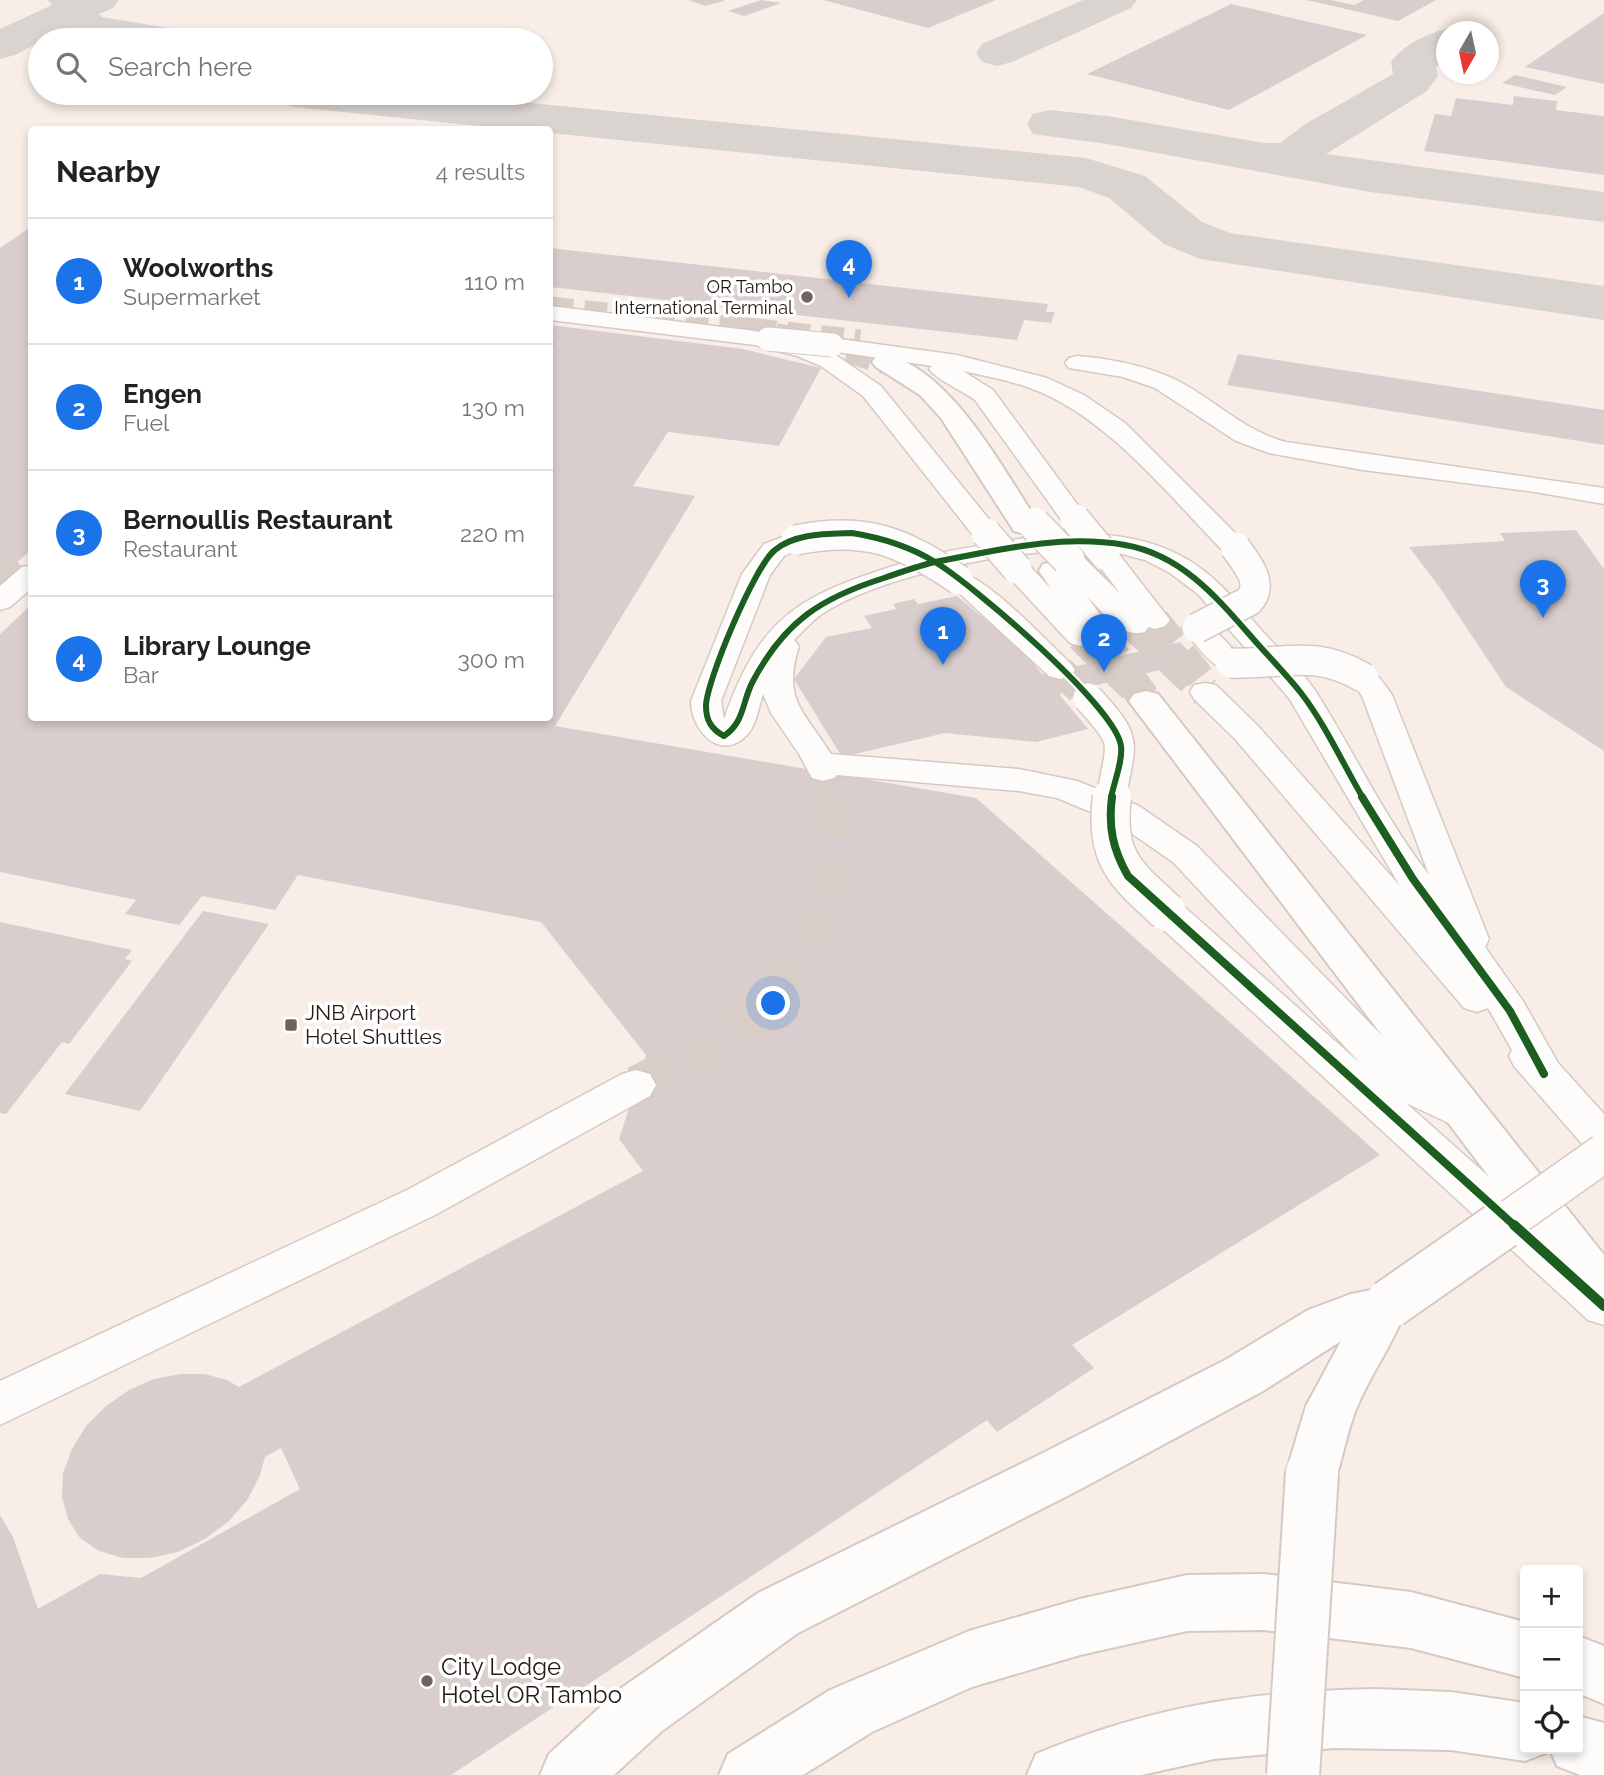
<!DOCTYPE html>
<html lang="en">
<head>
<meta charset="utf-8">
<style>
	:root { --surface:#fff; --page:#f6f6f6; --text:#222; --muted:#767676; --line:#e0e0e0; --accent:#1a73e8 }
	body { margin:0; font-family:Raleway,sans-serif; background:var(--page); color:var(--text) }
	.controls { position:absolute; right:21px; bottom:21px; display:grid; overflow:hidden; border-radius:7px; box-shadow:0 4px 10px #0003 }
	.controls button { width:63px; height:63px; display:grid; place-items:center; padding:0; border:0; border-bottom:2px solid var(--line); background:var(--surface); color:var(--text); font:35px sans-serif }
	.compass { position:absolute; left:1436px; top:21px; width:63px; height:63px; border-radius:50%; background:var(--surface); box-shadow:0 4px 10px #0003; rotate:189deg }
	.you { position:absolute; left:774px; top:1004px; width:24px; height:24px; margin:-18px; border:5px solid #fff; border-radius:50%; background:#1a73e8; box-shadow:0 0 0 10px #1a73e833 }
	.badge { display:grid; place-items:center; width:46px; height:46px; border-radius:50%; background:var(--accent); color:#fff; font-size:23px; font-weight:700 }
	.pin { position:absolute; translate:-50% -58px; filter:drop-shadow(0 2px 4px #0008) }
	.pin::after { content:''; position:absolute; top:37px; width:24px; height:21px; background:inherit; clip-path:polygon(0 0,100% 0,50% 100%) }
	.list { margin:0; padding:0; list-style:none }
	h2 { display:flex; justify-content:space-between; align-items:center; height:91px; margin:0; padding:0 28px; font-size:30px }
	h2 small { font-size:23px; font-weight:400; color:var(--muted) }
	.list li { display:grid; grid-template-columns:46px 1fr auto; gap:21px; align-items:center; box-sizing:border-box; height:126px; padding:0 28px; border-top:2px solid var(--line) }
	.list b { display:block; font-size:26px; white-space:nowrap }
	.list p { margin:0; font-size:23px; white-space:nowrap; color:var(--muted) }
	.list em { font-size:23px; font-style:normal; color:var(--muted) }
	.icon { flex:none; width:38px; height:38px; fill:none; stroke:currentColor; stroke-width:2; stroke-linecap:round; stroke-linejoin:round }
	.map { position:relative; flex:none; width:1604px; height:1775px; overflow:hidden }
	.search { position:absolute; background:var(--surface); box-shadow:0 4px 10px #0003; left:28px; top:28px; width:525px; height:77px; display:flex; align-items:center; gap:18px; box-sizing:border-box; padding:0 24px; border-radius:38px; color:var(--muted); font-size:26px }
	.panel { position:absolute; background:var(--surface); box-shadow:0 4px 10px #0003; left:28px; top:126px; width:525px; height:595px; border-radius:7px }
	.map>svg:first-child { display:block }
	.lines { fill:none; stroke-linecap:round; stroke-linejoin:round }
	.taxiway { fill:#dad4d0; fill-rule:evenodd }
	.building { fill:#d9cecd }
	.minor-tunnel-far2 { stroke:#d8cec7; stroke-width:23; stroke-dasharray:23 11; stroke-linecap:butt }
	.minor-tunnel-far1 { stroke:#d8cec7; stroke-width:29; stroke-dasharray:29 15; stroke-linecap:butt }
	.minor-tunnel { stroke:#d8cec7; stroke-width:38; stroke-dasharray:38 18; stroke-linecap:butt }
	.highway-tunnel-far1 { stroke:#d8cec7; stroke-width:25; stroke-dasharray:25 12; stroke-linecap:butt }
	.highway-tunnel { stroke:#d8cec7; stroke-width:32; stroke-dasharray:32 16; stroke-linecap:butt }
	.minor-casing { stroke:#d4cac3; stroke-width:3 }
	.highway-casing { stroke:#d4cac3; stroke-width:4 }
	.minor { fill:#fefcfb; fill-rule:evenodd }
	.highway { fill:#fefcfb; fill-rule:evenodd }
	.minor-bridge-far3-casing { stroke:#d4cac3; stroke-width:25; stroke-linecap:butt }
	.minor-bridge-far2-casing { stroke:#d4cac3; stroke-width:32; stroke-linecap:butt }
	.minor-bridge-far1-casing { stroke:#d4cac3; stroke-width:41; stroke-linecap:butt }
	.minor-bridge-casing { stroke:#d4cac3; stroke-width:52; stroke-linecap:butt }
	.highway-bridge-far1-casing { stroke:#d4cac3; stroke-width:35; stroke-linecap:butt }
	.highway-bridge-casing { stroke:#d4cac3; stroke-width:56; stroke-linecap:butt }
	.minor-bridge-far3 { stroke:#fefcfb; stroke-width:23 }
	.minor-bridge-far2 { stroke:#fefcfb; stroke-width:29 }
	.minor-bridge-far1 { stroke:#fefcfb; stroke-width:38 }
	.minor-bridge { stroke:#fefcfb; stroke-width:48 }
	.highway-bridge-far1 { stroke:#fefcfb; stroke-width:32 }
	.highway-bridge { stroke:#fefcfb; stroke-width:52 }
	.cycleway-far2-casing { stroke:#fff; stroke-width:10 }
	.cycleway-far1-casing { stroke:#fff; stroke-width:12 }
	.cycleway-casing { stroke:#fff; stroke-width:14 }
	.cycleway-far2 { stroke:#1b5e20; stroke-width:6 }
	.cycleway-far1 { stroke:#1b5e20; stroke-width:8 }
	.cycleway { stroke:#1b5e20; stroke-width:10 }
	.poi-dot { fill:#6f645d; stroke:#fff; stroke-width:2.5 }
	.labels { text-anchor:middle; stroke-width:7; stroke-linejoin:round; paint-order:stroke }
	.far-poi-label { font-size:18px; fill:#251a13; stroke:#fff; text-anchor:end }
	.poi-label { font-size:21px; fill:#251a13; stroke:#fff; text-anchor:start }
	.near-poi-label { font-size:24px; fill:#251a13; stroke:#fff; text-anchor:start }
</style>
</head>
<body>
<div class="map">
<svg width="1604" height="1775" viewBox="0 0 1604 1775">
	<rect width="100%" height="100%" fill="#f8eee7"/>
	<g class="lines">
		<!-- taxiway -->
		<g class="taxiway">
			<polygon points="48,0 119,0 113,8 99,14 102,17 187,31 193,40 88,40 72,35 68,28 15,55 0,59 0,29 52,5"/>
			<polygon points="1083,0 1137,0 1131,8 1012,62 997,66 982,62 976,53 982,44"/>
			<path d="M 1446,29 L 1455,32 L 1446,32 L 1446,60 L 1436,67 L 1438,76 L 1427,91 L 1326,154 L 1604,192 L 1604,222 L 1370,192 L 1107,144 L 1033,134 L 1027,124 L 1033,114 L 1050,110 L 1107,116 L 1264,143 L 1280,143 L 1307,123 L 1393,74 L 1391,62 C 1403,45 1426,34 1446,29 Z"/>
			<polygon points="272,93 429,93 1086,158 1145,176 1202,222 1230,233 1604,286 1604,320 1200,259 1164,244 1109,198 1079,187 550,133 550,130 518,130 295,107 279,103"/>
		</g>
	</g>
	<!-- building -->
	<g class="building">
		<polygon points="688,0 724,0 724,1 705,6"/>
		<polygon points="761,0 781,3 744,16 728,11"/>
		<polygon points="823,0 996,0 928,28"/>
		<polygon points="1306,0 1331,0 1354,5 1364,0 1436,0 1398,21"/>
		<polygon points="1231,4 1367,35 1229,110 1087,74"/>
		<polygon points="1604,13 1604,84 1525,67"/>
		<polygon points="1515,75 1567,87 1555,95 1502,83"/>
		<polygon points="1514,96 1557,101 1556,110 1604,116 1604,175 1424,151 1435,114 1451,116 1456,98 1513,105"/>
		<polygon points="32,226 32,549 0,577 0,248"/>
		<polygon points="550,248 1048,304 1046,312 1055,312 1051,323 1024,320 1017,340 550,287"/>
		<polygon points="550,325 743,349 821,368 779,446 668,432 633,486 695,496 555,726 976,798 1380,1155 1072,1345 1094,1368 997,1432 987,1420 451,1775 0,1775 0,1515 13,1537 38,1609 100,1574 141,1578 300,1489 281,1448 265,1457 260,1475 248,1499 229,1521 205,1539 178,1552 150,1558 123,1558 99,1551 80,1538 68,1519 62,1497 63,1473 72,1449 86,1426 106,1406 129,1390 154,1379 180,1374 205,1374 227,1380 239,1387 643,1171 619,1139 646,1055 541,922 298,875 275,910 202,896 179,925 125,914 136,900 0,872 0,634 32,604 32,718 550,718"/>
		<polygon points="1238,354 1604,410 1604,445 1227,385"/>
		<polygon points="1576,530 1604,569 1604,751 1506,687 1440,588 1409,547 1505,541 1500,533"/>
		<polygon points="957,596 1023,651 1042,674 1180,642 1198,661 1059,694 1088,729 1036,742 945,733 842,757 794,679 826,637 872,628 864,616 896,609 893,604 914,599 918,604"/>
		<polygon points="203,911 269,924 140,1111 65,1094"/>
		<polygon points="0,922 132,950 125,959 132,961 69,1044 62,1042 6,1114 0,1113"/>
	</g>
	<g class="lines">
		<!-- minor-tunnel-far2 -->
		<polyline class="minor-tunnel-far2" points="550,308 860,341"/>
		<!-- minor-tunnel-far1 -->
		<g class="minor-tunnel-far1">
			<polyline points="0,586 32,558"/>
			<polyline points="1155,620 1207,686"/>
			<polyline points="1080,637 1146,701"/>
			<polyline points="1060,670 1080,690"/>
			<polyline points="823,771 830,798"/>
		</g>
		<!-- minor-tunnel -->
		<path class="minor-tunnel" d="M 636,1085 C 667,1069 701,1054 730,1033 C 805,979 853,889 830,797"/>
		<!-- highway-tunnel-far1 -->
		<polyline class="highway-tunnel-far1" points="739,328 847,350 885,362"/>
		<!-- highway-tunnel -->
		<g class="highway-tunnel">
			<polyline points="1134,625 1205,692"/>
			<polyline points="1097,633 1146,701"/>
		</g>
		<defs>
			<g id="minor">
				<polygon points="550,306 755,331 814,346 837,356 881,386 1000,533 996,539 986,541 976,539 863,396 821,366 797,356 755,345 550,320"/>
				<path d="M 832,338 L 957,355 L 1047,378 L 1084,395 L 1125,423 L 1249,547 L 1245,553 L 1235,555 L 1225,553 C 1170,497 1106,415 1030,388 C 1009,380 985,376 963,371 L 993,390 L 1088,519 L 1085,525 L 1075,527 L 1065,525 L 975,400 C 963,391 937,380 929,369 L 932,366 L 824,350 L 820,345 L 824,340 Z"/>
				<path d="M 1077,356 C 1113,359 1150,366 1182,383 C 1218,403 1245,431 1286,442 L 1604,488 L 1604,504 L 1535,492 L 1363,470 L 1269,453 L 1236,441 L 1155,388 L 1123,377 L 1069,368 L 1065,363 L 1069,358 Z"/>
				<path d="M 796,532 L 806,534 L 810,540 L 806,546 L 784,556 L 770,575 L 721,701 L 724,719 C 761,612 804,594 906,562 C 929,554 954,550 978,546 C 1047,533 1126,522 1190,561 C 1219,579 1240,606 1262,631 C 1280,651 1303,671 1318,695 C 1355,754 1386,820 1429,875 L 1362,696 L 1349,678 L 1353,671 C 1374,666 1381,679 1392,695 L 1489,939 L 1485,947 L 1523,1001 L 1558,1063 L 1604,1114 L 1604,1157 L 1590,1153 L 1514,1066 L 1509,1056 L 1512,1050 L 1488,1008 L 1477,1012 L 1464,1008 L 1236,740 L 1194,699 L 1190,692 L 1194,685 L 1205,683 L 1216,685 L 1258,726 L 1400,886 L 1289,698 L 1198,594 L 1170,573 L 1145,560 L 1118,553 L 1170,620 L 1165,626 L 1155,629 L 1145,626 L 1091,555 L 1094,551 C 1025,546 879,575 822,614 C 812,621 803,631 794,640 L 799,646 C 782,700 804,711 831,754 L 1019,769 L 1077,781 L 1139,806 L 1197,846 L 1396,1050 L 1429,1079 L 1482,1105 L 1488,1116 L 1482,1127 L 1468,1132 L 1406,1103 L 1604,1279 L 1604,1325 L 1588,1320 L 1154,921 L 1149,912 L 1154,903 L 1167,899 L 1180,903 L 1361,1064 L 1173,862 L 1115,822 L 1057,798 L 1019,791 L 837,775 L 834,778 L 823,781 L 812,778 L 799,754 L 771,713 L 763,694 C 759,706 756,726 747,735 C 720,763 691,730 691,701 L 742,574 L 764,544 Z"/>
				<polygon points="1017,561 1027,563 1090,631 1095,637 1090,643 1080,646 1070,643 1007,575 1003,569 1007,563"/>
				<polygon points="32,565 32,588 10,607 0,610 0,586 22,567"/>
				<path d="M 959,572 C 990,579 1045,640 1071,664 L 1075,670 L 1071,676 L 1060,679 L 1049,676 L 945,580 L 949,574 Z"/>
				<path d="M 1197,619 L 1207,622 L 1241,657 L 1245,663 L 1241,669 C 1216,676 1202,651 1187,634 L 1182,628 L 1187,622 Z"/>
				<polygon points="636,1070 650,1074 656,1085 650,1096 437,1214 0,1425 0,1381 407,1190 622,1074"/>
			</g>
			<g id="highway">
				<path d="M 885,354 C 953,371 1003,470 1040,525 L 1036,531 L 1025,534 L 1014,531 L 941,418 L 920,395 L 876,367 L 872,362 L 876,357 Z"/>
				<path d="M 1068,550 L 1079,553 L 1145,618 L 1150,625 L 1145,632 C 1119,638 1104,613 1087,596 L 1113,633 L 1108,640 L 1097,643 L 1086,640 L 1039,571 L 1043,564 L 1055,562 L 1053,559 L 1057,553 Z"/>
				<polygon points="1146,691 1158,694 1604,1255 1604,1312 1587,1306 1134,708 1129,701 1134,694"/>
				<path d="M 1382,1288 L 1399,1294 L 1406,1309 C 1393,1345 1369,1376 1355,1412 C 1345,1438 1342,1465 1331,1491 L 1312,1498 L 1293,1491 L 1286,1473 L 1306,1406 L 1341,1341 L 1263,1391 L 1077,1491 L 798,1633 L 662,1731 L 614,1775 L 540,1775 L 549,1754 L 620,1689 L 758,1593 L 1039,1455 L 1227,1359 L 1308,1310 L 1351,1294 Z"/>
				<polygon points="1264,1574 1411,1592 1525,1622 1525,1678 1411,1648 1264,1630 1187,1631 1080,1655 972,1687 872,1732 803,1775 719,1775 728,1754 830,1690 969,1631 1080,1599 1187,1575"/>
				<polygon points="1578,1636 1604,1646 1604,1704 1578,1693"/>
				<path d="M 1376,1689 L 1451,1692 L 1525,1703 L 1525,1749 L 1547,1749 L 1546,1753 L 1525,1761 L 1451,1750 L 1334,1748 L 1214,1759 L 1141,1775 L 1027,1775 L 1036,1754 C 1152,1706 1251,1691 1376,1689 Z"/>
				<polygon points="1578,1716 1604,1723 1604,1775 1580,1775 1557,1766 1550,1749 1578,1749"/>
			</g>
		</defs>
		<!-- minor casing -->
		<use href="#minor" class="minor-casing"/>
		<!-- highway casing -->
		<use href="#highway" class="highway-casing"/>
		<!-- minor -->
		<use href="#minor" class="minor"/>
		<!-- highway -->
		<use href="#highway" class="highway"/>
		<defs>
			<polyline id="minor-bridge-far3" points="768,339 832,345"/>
			<g id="minor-bridge-far2">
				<polyline points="1075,519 1105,555"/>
				<polyline points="986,533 1017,569"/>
				<path d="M 796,540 C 865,526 902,541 959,580"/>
				<path d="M 1197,628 L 1249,601 C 1265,583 1246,563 1235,547"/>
				<path d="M 1230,663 C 1284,665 1313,648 1364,678"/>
				<path d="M 1088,698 C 1130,744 1121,740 1111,798"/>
			</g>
			<g id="minor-bridge-far1">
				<path d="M 1112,797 C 1104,857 1125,874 1167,912"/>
				<polyline points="1499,1227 1604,1153"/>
			</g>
			<polyline id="minor-bridge" points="1389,1304 1502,1225"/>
			<polyline id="highway-bridge-far1" points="1034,524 1068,559"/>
			<polyline id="highway-bridge" points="1293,1775 1312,1473"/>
		</defs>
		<!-- minor-bridge-far3 casing -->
		<use href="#minor-bridge-far3" class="minor-bridge-far3-casing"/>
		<!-- minor-bridge-far2 casing -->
		<use href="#minor-bridge-far2" class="minor-bridge-far2-casing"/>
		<!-- minor-bridge-far1 casing -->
		<use href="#minor-bridge-far1" class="minor-bridge-far1-casing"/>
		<!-- minor-bridge casing -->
		<use href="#minor-bridge" class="minor-bridge-casing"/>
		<!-- highway-bridge-far1 casing -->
		<use href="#highway-bridge-far1" class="highway-bridge-far1-casing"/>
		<!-- highway-bridge casing -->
		<use href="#highway-bridge" class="highway-bridge-casing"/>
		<!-- minor-bridge-far3 -->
		<use href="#minor-bridge-far3" class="minor-bridge-far3"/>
		<!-- minor-bridge-far2 -->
		<use href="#minor-bridge-far2" class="minor-bridge-far2"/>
		<!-- minor-bridge-far1 -->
		<use href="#minor-bridge-far1" class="minor-bridge-far1"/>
		<!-- minor-bridge -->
		<use href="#minor-bridge" class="minor-bridge"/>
		<!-- highway-bridge-far1 -->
		<use href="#highway-bridge-far1" class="highway-bridge-far1"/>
		<!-- highway-bridge -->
		<use href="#highway-bridge" class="highway-bridge"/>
		<defs>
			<g id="cycleway-far2">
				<path d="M 852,533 C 883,538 909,546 935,562 C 918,566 901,572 884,578 C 821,598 785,621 753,681 C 742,701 745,722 724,736 C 711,729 706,720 706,706 C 706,682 755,565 775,550 C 795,533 827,534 852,533 Z"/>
				<path d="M 935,562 C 972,584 1116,707 1121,746 C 1123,761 1114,782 1111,798"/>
				<path d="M 935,562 C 998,550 1061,534 1125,545 C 1183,555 1219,600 1255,641 C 1270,658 1287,675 1301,693 C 1325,724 1343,764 1363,798"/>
			</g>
			<g id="cycleway-far1">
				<path d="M 1112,797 C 1108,827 1113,850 1128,876 L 1516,1227"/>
				<polyline points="1362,797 1413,879 1510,1011 1544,1074"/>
			</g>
			<polyline id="cycleway" points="1514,1225 1604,1306"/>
		</defs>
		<!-- cycleway-far2 casing -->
		<use href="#cycleway-far2" class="cycleway-far2-casing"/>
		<!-- cycleway-far1 casing -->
		<use href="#cycleway-far1" class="cycleway-far1-casing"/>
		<!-- cycleway casing -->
		<use href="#cycleway" class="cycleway-casing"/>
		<!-- cycleway-far2 -->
		<use href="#cycleway-far2" class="cycleway-far2"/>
		<!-- cycleway-far1 -->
		<use href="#cycleway-far1" class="cycleway-far1"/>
		<!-- cycleway -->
		<use href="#cycleway" class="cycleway"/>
	</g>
	<!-- markers -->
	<g class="poi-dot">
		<circle cx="807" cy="297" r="7"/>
		<rect x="284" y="1018" width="14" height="14" rx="3.5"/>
		<circle cx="427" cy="1681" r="7"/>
	</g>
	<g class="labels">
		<!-- far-poi labels -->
		<g class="far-poi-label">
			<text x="793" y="293">OR Tambo<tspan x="793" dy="21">International Terminal</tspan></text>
		</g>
		<!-- poi labels -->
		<g class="poi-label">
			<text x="305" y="1020">JNB Airport<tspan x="305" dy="24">Hotel Shuttles</tspan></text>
		</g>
		<!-- near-poi labels -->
		<g class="near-poi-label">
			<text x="441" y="1675">City Lodge<tspan x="441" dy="28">Hotel OR Tambo</tspan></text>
		</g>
	</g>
</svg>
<div class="controls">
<button>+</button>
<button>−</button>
<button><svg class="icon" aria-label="locate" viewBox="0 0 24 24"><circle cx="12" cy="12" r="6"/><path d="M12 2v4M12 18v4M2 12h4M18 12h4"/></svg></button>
</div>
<svg class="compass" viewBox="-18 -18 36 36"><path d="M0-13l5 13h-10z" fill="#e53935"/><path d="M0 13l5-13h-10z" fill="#767676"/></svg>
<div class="you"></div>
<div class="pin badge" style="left:943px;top:665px">1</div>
<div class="pin badge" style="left:1104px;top:672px">2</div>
<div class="pin badge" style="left:1543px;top:618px">3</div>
<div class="pin badge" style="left:849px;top:298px">4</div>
<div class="search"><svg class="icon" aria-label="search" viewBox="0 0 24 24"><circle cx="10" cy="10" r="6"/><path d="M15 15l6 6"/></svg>Search here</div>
<section class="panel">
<h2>Nearby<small>4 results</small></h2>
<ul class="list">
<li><span class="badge">1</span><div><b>Woolworths</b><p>Supermarket</p></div><em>110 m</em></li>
<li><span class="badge">2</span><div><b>Engen</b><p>Fuel</p></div><em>130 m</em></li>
<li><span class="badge">3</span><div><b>Bernoullis Restaurant</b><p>Restaurant</p></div><em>220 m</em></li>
<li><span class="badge">4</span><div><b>Library Lounge</b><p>Bar</p></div><em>300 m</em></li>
</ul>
</section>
</div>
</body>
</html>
